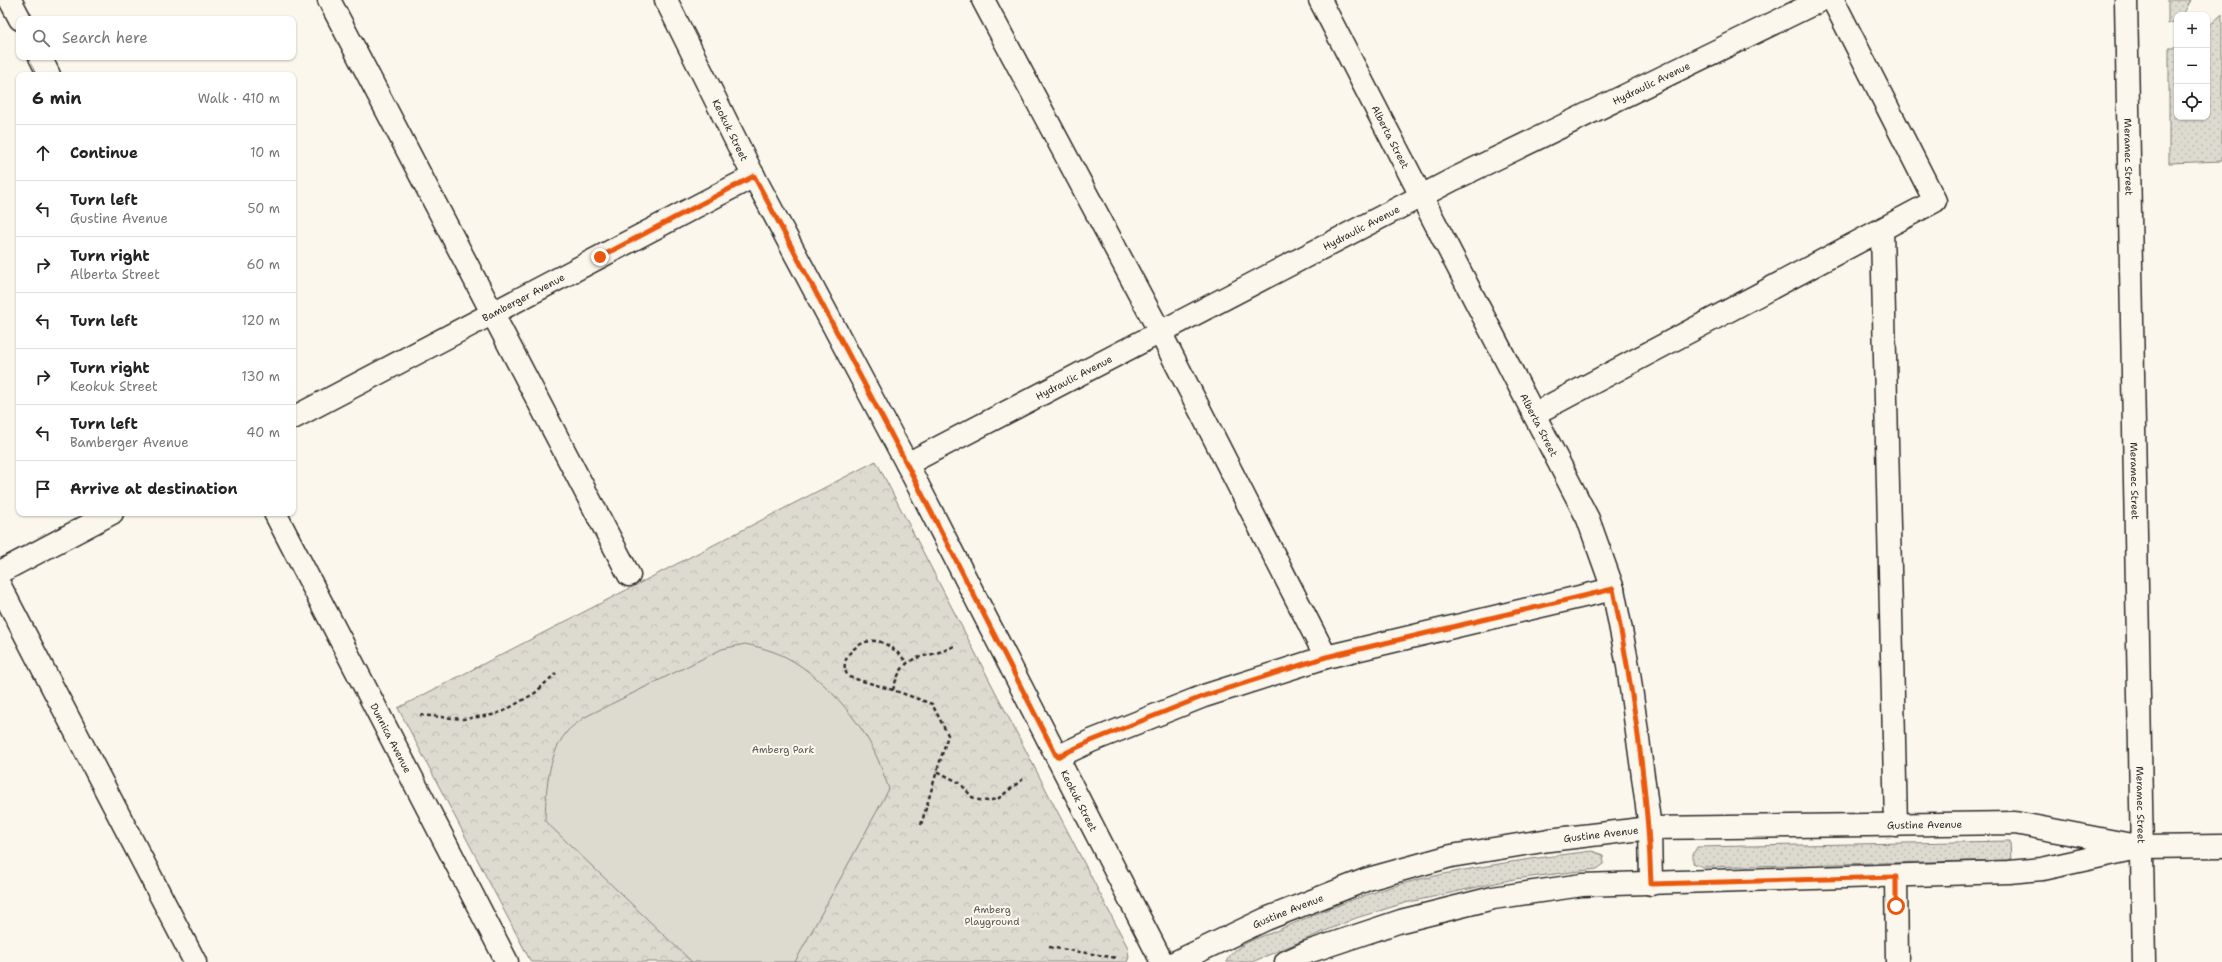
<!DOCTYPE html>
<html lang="en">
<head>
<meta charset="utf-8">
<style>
	:root { --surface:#fff; --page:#f6f6f6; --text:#222; --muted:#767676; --line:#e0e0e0 }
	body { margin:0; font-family:"Shantell Sans",sans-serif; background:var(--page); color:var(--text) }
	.controls { position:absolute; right:12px; top:12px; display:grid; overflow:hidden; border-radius:8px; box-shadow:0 1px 3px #0004 }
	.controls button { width:36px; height:36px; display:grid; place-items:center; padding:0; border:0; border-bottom:1px solid var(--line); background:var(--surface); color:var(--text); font:20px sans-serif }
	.stop { position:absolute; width:12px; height:12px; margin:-9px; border:3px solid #ea580c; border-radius:50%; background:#fff }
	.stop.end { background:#ea580c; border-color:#fff; box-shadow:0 1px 4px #0008 }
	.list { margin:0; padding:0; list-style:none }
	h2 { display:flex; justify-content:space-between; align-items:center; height:52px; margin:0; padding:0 16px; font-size:17px }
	h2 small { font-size:13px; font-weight:400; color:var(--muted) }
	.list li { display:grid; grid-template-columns:26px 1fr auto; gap:12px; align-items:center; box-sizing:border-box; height:56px; padding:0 16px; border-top:1px solid var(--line) }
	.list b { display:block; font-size:15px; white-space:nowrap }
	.list p { margin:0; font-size:13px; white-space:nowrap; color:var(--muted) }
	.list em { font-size:13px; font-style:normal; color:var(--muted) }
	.icon { flex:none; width:22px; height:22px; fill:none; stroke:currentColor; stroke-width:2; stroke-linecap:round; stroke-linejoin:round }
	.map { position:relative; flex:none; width:2222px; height:962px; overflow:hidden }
	.search { position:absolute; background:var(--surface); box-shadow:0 1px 3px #0004; left:16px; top:16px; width:280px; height:44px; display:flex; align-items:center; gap:10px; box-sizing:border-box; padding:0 14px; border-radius:8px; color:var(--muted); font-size:15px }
	.panel { position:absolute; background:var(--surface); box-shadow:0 1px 3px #0004; left:16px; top:72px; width:280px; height:444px; border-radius:8px }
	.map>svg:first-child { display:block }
	.grass { fill:url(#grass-dots); stroke:#84827e }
	.park { fill:url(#park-crowns); stroke:#84827e }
	.pitch { fill:#dddad0; stroke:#84827e }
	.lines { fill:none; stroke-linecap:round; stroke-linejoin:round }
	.minor-casing { stroke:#2b2b2b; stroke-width:25 }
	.path { stroke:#2b2b2b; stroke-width:2.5; stroke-dasharray:4 3; stroke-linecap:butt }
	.minor { stroke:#fbf7ec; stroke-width:22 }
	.route { stroke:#ea580c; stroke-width:5 }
	.labels { text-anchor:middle; stroke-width:4; stroke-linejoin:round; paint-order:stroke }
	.street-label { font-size:10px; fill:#2b2b2b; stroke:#fbf7ec }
	.park-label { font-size:10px; fill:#585754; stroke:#fbf7ec }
</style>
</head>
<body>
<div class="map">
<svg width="2222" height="962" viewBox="0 0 2222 962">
	<defs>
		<pattern id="grass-dots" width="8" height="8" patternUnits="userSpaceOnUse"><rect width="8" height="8" fill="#dddad0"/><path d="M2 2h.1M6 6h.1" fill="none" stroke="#bebbb3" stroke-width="1.8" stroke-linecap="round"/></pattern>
		<pattern id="park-crowns" width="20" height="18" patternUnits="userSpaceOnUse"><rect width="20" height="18" fill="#dddad0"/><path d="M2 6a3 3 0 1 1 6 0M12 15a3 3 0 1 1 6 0" fill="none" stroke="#bebbb3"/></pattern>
	</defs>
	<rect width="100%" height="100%" fill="#fbf7ec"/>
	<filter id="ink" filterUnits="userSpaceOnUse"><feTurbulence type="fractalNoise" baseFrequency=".025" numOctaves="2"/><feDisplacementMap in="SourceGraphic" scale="8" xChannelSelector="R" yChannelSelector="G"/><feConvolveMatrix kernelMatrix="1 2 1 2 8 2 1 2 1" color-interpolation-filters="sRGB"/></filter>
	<g filter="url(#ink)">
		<!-- grass -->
		<g class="grass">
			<polygon points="2168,0 2191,0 2184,13 2177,15 2177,20 2168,24"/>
			<polygon points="2222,14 2222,161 2169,163 2169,48 2177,48 2177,117 2207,117 2207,28"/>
			<polygon points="2010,841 2011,860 1703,867 1693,863 1693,854 1697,847"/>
			<path d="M 1592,851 L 1603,855 L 1604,864 L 1597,869 L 1514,879 L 1405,903 L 1356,918 L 1252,962 L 1226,962 C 1234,944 1259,938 1276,931 C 1322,911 1373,890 1421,879 C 1478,866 1535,858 1592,851 Z"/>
		</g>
		<!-- park -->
		<polygon class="park" points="876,461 1127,946 1129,957 1127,962 531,962 398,708"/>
		<!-- pitch -->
		<path class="pitch" d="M 745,644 C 754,646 763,648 771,651 C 811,663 857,715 874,751 C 880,763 884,776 889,789 L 795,962 L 692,962 L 545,821 C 546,792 547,757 566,733 C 570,727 579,722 585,717 L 722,649 Z"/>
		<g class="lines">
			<defs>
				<g id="minor">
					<polyline points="10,0 20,19"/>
					<polyline points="329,0 629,575"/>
					<path id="s1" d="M 666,0 L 750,169 L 907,464 L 1162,962"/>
					<polyline points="983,0 1160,332 1326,657"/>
					<path id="s2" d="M 1320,0 L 1588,519 L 1613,589 L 1628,666 L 1650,828 L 1651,884"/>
					<path id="s3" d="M 2126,0 L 2144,962"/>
					<polyline points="40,57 49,75"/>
					<polyline points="1882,230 1896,825"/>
					<polyline points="1534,414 1935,201 1833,0"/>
					<path id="s4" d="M 293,418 L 754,176"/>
					<path id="s5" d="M 907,464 L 1454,179 L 1821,0"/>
					<path id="s6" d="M 275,513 L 507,962"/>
					<polyline points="0,572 112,513"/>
					<polyline points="0,586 195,962"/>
					<polyline points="1057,757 1091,741 1204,696 1326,657 1613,589"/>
					<polyline points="1896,877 1897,962"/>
					<path id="s7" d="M 1176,962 L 1266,919 L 1368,879 L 1451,856 L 1549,840 L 1650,828 L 2015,823 L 2142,847 L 2222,846"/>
					<polyline points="1286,962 1308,952 1401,921 1493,898 1582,885 2009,872 2042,869 2133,849"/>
				</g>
			</defs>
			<!-- minor casing -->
			<use href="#minor" class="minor-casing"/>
			<!-- path -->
			<g class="path">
				<path d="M 954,646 C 924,662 904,648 893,690 L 932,704 L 948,735 L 937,771 L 960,783 L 972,797 L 979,800 L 988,801 L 999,798 L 1023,779"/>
				<path d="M 893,690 L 849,677 C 836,662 855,643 870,641 C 885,639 899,653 907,663"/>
				<polyline points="420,715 463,719 492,715 504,711 535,693 556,673"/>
				<polyline points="921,825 937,771"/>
				<polyline points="1049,947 1117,958"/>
			</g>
			<!-- minor -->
			<use href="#minor" class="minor"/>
		</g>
	</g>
	<g class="lines" filter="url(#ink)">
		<!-- route -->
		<path class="route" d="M 600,257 L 754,176 L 901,453 L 1057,757 L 1091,741 L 1204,696 L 1326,657 L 1613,589 C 1632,686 1648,785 1651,884 L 1896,877 L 1896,906"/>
	</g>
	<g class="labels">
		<!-- street labels -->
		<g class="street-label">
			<text dy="4" stroke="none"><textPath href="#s5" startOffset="836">Hydraulic Avenue</textPath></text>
			<text dy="4" stroke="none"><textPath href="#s1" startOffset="145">Keokuk Street</textPath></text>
			<text dy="4" stroke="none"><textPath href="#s2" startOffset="154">Alberta Street</textPath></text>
			<text dy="4" stroke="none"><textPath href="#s3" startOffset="157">Meramec Street</textPath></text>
			<text dy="4" stroke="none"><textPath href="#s5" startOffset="512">Hydraulic Avenue</textPath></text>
			<text dy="4" stroke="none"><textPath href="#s4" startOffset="260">Bamberger Avenue</textPath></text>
			<text dy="4" stroke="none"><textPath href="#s5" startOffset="188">Hydraulic Avenue</textPath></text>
			<text dy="4" stroke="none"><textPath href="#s2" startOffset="478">Alberta Street</textPath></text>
			<text dy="4" stroke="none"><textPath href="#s3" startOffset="481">Meramec Street</textPath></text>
			<text dy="4" stroke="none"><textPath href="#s6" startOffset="253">Dunnica Avenue</textPath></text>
			<text dy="4" stroke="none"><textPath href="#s1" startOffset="901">Keokuk Street</textPath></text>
			<text dy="4" stroke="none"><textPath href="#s3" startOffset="805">Meramec Street</textPath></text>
			<text dy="4" stroke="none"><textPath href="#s7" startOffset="771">Gustine Avenue</textPath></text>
			<text dy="4" stroke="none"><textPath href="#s7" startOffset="447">Gustine Avenue</textPath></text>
			<text dy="4" stroke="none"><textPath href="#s7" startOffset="123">Gustine Avenue</textPath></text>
		</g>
		<!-- park labels -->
		<g class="park-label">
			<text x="783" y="753">Amberg Park</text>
			<text x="992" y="913">Amberg<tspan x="992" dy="12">Playground</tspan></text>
		</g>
	</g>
</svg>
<div class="controls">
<button>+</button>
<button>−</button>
<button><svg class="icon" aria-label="locate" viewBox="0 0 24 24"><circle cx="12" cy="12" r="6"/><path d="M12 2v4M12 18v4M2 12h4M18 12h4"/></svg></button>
</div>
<div class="stop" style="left:1896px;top:906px"></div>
<div class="stop end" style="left:600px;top:257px"></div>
<div class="search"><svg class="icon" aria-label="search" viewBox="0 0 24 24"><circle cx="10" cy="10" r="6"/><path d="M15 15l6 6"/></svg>Search here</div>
<section class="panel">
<h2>6 min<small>Walk · 410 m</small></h2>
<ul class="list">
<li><svg class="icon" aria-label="ahead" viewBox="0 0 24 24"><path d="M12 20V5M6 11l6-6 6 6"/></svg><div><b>Continue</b></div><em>10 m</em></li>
<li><svg class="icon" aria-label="left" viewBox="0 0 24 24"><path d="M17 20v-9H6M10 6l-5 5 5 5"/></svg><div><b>Turn left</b><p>Gustine Avenue</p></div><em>50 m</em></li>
<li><svg class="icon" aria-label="right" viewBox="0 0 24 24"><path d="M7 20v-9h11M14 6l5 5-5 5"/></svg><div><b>Turn right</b><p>Alberta Street</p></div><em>60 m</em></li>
<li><svg class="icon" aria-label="left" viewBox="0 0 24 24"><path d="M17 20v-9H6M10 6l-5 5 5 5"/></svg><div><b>Turn left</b></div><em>120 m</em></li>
<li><svg class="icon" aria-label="right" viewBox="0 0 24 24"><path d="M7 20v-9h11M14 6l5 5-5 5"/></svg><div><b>Turn right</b><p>Keokuk Street</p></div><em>130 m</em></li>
<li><svg class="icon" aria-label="left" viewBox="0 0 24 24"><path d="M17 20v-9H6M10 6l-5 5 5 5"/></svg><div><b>Turn left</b><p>Bamberger Avenue</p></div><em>40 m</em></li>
<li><svg class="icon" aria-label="arrive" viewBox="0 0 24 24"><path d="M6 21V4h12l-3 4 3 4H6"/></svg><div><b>Arrive at destination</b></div></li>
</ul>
</section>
</div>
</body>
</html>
